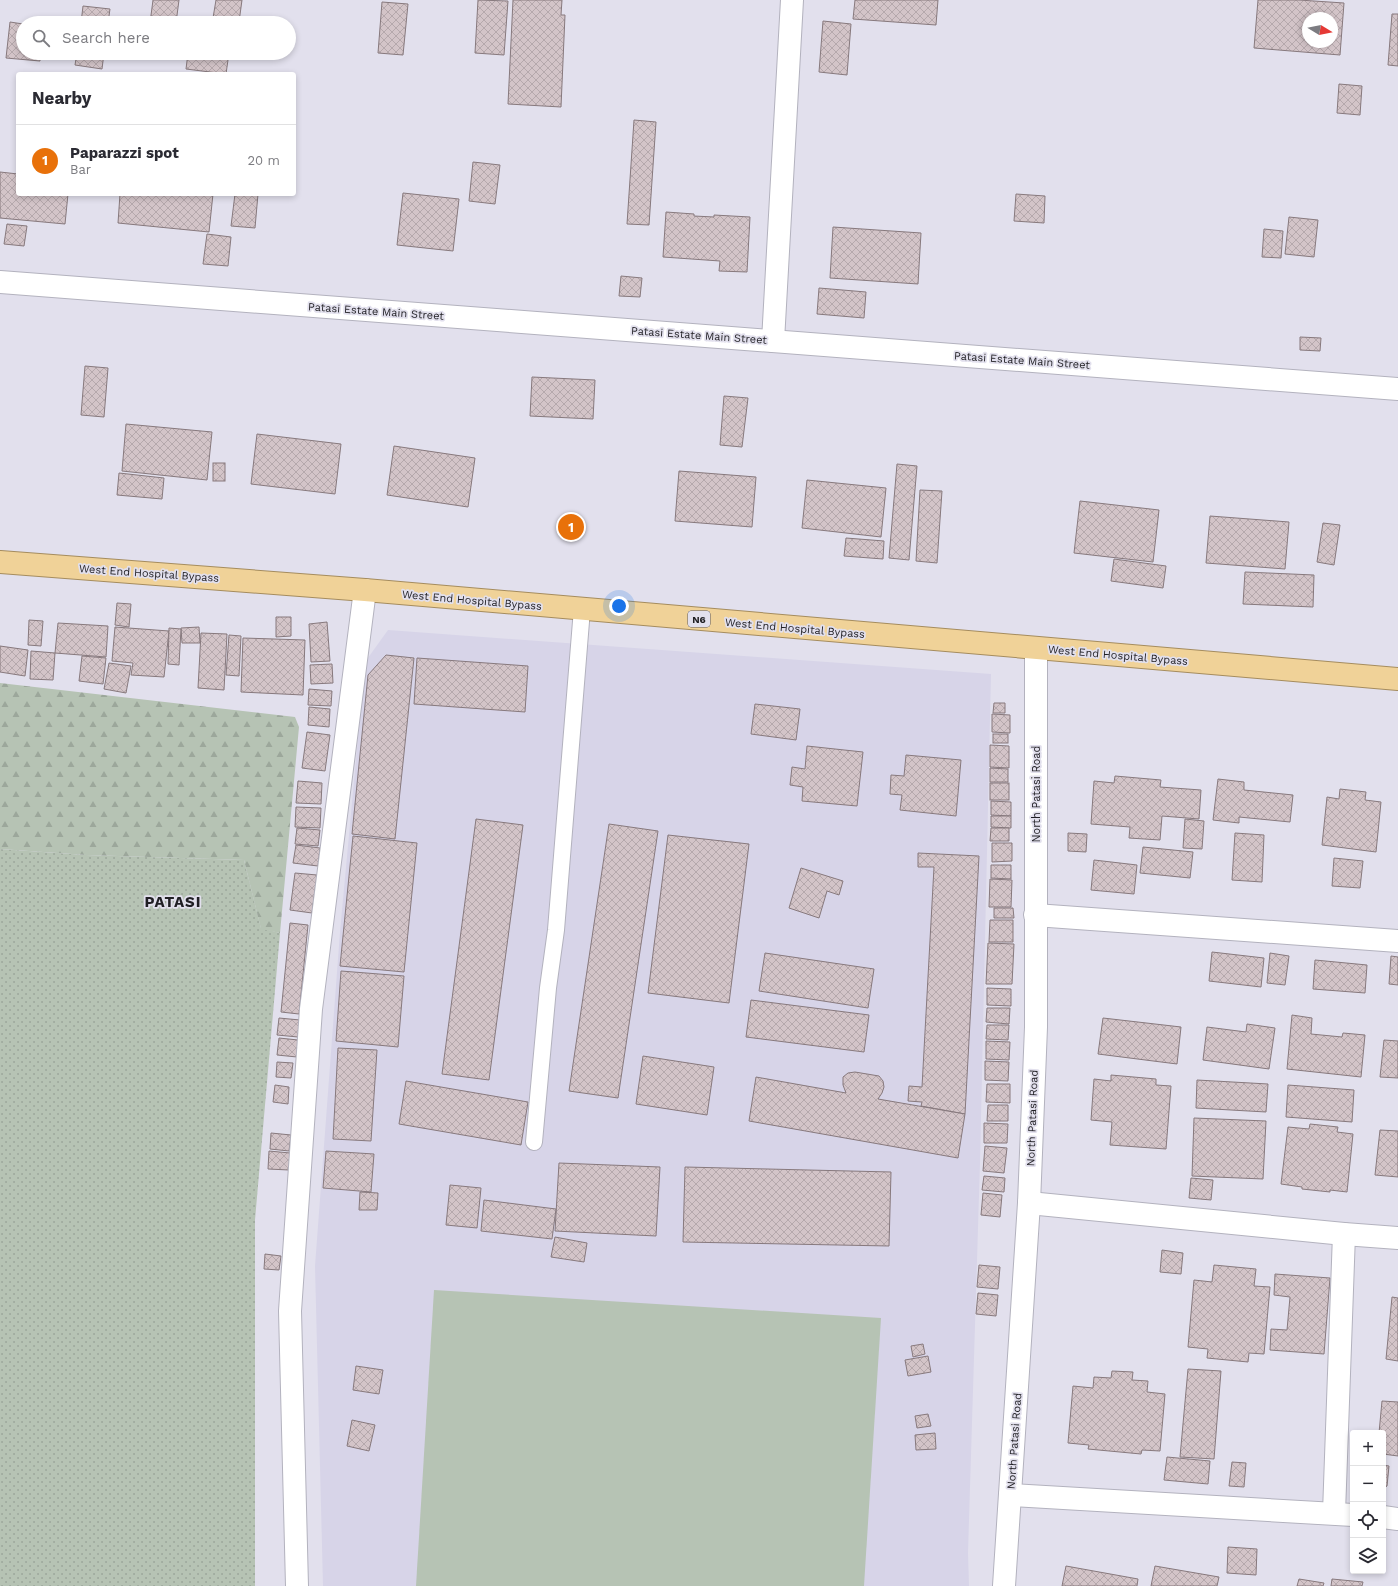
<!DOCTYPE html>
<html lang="en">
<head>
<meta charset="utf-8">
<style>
	:root { --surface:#fff; --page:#f2f2f3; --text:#2b2b33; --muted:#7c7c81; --line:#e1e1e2; --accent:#827d24 }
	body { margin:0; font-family:"Work Sans",sans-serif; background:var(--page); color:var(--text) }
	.controls { position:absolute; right:12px; bottom:12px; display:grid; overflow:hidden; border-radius:4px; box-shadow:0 2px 6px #0003 }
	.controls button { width:36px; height:36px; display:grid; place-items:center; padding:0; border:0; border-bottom:1px solid var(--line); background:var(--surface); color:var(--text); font:20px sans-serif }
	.compass { position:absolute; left:1302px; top:12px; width:36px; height:36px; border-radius:50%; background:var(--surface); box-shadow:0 2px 6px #0003; rotate:100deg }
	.you { position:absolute; left:619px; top:606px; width:14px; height:14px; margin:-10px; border:3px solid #fff; border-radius:50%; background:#1a73e8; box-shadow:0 0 0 6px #1a73e833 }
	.badge { display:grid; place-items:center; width:26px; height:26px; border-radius:50%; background:var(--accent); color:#fff; font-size:13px; font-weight:700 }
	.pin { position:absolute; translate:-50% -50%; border:2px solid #fff; box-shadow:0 1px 4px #0006 }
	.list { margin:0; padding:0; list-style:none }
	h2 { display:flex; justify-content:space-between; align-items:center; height:52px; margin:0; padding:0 16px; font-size:17px }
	h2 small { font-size:13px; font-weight:400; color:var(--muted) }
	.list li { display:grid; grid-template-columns:26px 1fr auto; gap:12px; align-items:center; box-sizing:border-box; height:72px; padding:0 16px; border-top:1px solid var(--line) }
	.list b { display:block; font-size:15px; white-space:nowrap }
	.list p { margin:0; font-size:13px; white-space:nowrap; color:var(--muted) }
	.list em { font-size:13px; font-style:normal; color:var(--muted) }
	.icon { flex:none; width:22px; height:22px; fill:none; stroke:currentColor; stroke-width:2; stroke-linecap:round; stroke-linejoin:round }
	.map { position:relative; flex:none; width:1398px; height:1586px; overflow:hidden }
	.search { position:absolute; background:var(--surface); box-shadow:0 2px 6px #0003; left:16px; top:16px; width:280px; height:44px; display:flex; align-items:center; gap:10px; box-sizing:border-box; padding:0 14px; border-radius:22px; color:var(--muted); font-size:15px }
	.panel { position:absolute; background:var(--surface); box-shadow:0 2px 6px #0003; left:16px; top:72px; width:280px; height:124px; border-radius:4px }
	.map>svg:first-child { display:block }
	.built { fill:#d7d4e8 }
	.grass { fill:url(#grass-dots) }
	.forest { fill:url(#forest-firs) }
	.park { fill:#b6c3b4 }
	.building { fill:url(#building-cross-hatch); stroke:#87797d; fill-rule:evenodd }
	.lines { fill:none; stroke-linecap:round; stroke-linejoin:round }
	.service-casing { stroke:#b3b2be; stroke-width:18 }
	.minor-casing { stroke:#b3b2be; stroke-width:24 }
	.tertiary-casing { stroke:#b3b2be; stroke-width:24 }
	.trunk-casing { stroke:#a58c5e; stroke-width:24 }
	.service { stroke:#fff; stroke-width:16 }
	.minor { stroke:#fff; stroke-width:22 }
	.tertiary { stroke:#fff; stroke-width:22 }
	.trunk { stroke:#f0d298; stroke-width:22 }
	.labels { text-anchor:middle; stroke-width:3.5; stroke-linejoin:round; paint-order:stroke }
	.shield { fill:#e2e0ed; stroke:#5a5960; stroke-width:1 }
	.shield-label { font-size:10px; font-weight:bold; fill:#201f24 }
	.street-label { font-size:11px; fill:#201f24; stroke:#e2e0ed }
	.district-label { font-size:15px; font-weight:bold; letter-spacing:1px; fill:#201f24; stroke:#e2e0ed }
</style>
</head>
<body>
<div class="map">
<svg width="1398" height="1586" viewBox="0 0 1398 1586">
	<defs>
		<pattern id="grass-dots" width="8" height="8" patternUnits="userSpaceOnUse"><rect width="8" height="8" fill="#b6c3b4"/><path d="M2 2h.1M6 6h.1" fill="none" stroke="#9ca79b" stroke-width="1.8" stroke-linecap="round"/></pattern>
		<pattern id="forest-firs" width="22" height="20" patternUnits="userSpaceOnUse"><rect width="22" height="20" fill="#b6c3b4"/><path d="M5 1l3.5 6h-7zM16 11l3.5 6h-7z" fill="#9ca79b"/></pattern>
		<pattern id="building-cross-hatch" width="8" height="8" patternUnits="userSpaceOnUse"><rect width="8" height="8" fill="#d3c4c8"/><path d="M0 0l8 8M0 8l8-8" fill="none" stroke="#b5a8ac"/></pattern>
	</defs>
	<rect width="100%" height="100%" fill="#e2e0ed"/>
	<!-- built -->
	<polygon class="built" points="388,630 991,674 980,1163 968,1553 969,1586 323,1586 315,1266 340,932 365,662"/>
	<!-- grass -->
	<polygon class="grass" points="0,849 86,855 244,860 261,928 280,933 255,1220 255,1586 0,1586"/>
	<!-- forest -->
	<polygon class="forest" points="0,683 295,717 299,727 280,933 261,929 244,860 86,855 0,849"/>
	<!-- park -->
	<polygon class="park" points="434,1290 881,1318 864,1586 416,1586"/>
	<!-- building -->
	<g class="building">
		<polygon points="153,0 179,0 176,23 150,23"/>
		<polygon points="216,0 242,0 239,22 213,18"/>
		<polygon points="478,0 508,1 504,55 475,53"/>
		<polygon points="513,0 562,0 561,15 565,15 561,107 508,104"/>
		<polygon points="855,0 938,0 936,25 853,19"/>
		<path d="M 1258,0 L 1299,0 L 1344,3 L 1340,55 L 1254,48 ZM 1308,18 L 1332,18 L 1332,42 L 1308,42 Z"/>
		<polygon points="382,2 408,4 403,55 378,53"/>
		<polygon points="83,6 110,9 108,23 81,23"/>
		<polygon points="1392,14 1398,14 1398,66 1388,65"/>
		<polygon points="823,21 851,24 847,75 819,72"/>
		<polygon points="10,22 23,24 23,53 40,53 40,61 6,58"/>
		<polygon points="77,53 104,53 102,69 75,65"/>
		<polygon points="188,53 229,53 226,74 186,69"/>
		<polygon points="1339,84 1362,86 1360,115 1337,113"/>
		<polygon points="634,120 656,122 649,225 627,224"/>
		<polygon points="473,162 500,165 495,204 469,201"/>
		<polygon points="0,172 18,174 18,194 68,194 65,224 0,218"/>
		<polygon points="403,193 459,199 453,251 397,245"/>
		<polygon points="120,194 213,194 209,232 118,223"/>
		<polygon points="235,194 258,194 255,228 231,226"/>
		<polygon points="1016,194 1045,196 1044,223 1014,221"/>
		<polygon points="666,212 694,214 694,216 714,217 714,215 750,217 747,272 719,271 720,261 663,257"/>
		<polygon points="1289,217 1318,220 1314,257 1285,254"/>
		<polygon points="7,224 27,226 24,246 4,244"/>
		<polygon points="833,227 921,233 918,284 830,278"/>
		<polygon points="1264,229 1283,231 1281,258 1262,257"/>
		<polygon points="207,234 231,237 228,266 203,264"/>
		<polygon points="621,276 642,278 640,297 619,296"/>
		<polygon points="819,288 866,292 864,318 817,314"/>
		<polygon points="1300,337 1321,338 1320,351 1300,350"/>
		<polygon points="85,366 108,368 104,417 81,415"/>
		<polygon points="532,377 595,380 593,419 530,416"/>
		<polygon points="724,396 748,398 742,447 720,445"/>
		<polygon points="126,424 212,432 207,480 122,471"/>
		<polygon points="257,434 341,444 335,494 251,484"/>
		<polygon points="394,446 475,458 468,507 387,495"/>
		<rect x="213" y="463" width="12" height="18"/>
		<polygon points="897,464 917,466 909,560 889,558"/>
		<polygon points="679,471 756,477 752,527 675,521"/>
		<polygon points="119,473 164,478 162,499 117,495"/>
		<polygon points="807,480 886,488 881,537 802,528"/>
		<polygon points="920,490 942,491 937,563 916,561"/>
		<polygon points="1080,501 1159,510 1153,562 1074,553"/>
		<polygon points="1210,516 1289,522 1285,569 1206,563"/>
		<polygon points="1323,523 1340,525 1334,565 1317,562"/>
		<polygon points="846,538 884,541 883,559 844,556"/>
		<polygon points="1114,559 1166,566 1163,588 1111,581"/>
		<polygon points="1245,572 1314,575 1313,607 1243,604"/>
		<polygon points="117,603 131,604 129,627 115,625"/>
		<polygon points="276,617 291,617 291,636 276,637"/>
		<polygon points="29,620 43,621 41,646 28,645"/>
		<polygon points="327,622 330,661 311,662 309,624"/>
		<polygon points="58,623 108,626 106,657 55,653"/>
		<polygon points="115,627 169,631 164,677 131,675 133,663 112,661"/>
		<polygon points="199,627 200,643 182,643 181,628"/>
		<polygon points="169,628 181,629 179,665 168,664"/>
		<polygon points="201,633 227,634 224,690 198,688"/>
		<polygon points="229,635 241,636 239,676 226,675"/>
		<polygon points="243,638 305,640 303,695 241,692"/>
		<polygon points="0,646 28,650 25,676 0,672"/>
		<polygon points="31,651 55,653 53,680 30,679"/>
		<polygon points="386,655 414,658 395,839 352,834 368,675"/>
		<polygon points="82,656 106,658 103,684 79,681"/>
		<polygon points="417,658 528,666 525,712 414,704"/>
		<polygon points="109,663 131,666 126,693 104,689"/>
		<polygon points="332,664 333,683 311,684 310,665"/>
		<polygon points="309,689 332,691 331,706 308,705"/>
		<polygon points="994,703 1005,703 1005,713 993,713"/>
		<polygon points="755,704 800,709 796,740 751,734"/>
		<polygon points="309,707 330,709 329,727 308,725"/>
		<polygon points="992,714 1010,715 1010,733 992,732"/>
		<polygon points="307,732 330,735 325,771 302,768"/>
		<rect x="993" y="734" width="15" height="9"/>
		<polygon points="990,745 1009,746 1009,768 990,767"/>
		<polygon points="807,746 863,752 857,806 802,801 803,787 790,785 792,767 805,769"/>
		<polygon points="906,755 961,760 956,816 900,810 902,795 890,794 891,775 904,776"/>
		<polygon points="990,768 1008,769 1008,782 990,782"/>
		<polygon points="1115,776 1161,780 1160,787 1201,790 1199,819 1162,816 1160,840 1129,838 1130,827 1091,824 1094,781 1114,783"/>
		<polygon points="1218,779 1244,782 1244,790 1293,795 1290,822 1239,817 1239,823 1213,820"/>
		<polygon points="298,781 322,783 321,804 296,803"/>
		<rect x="990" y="783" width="19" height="17"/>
		<polygon points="1340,789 1366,792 1365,800 1381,802 1376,852 1322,845 1327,797 1339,799"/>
		<polygon points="991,801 1011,802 1011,816 991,815"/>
		<polygon points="296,807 321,808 320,828 295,827"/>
		<polygon points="991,816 1011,816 1011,828 991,827"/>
		<polygon points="476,819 523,825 489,1080 442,1074"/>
		<polygon points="1185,819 1204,821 1202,849 1183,848"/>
		<polygon points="609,824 658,831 618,1098 569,1091"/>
		<polygon points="297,828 320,830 318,846 295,844"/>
		<polygon points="991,828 1009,828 1009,841 990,841"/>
		<polygon points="1068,833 1087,834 1086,852 1068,851"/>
		<polygon points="1235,833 1264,835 1262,882 1232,880"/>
		<polygon points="668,835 749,844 729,1003 648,993"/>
		<polygon points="353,836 417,843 404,972 340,966"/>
		<polygon points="992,843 1012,843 1012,861 992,862"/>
		<polygon points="296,845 320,848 318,866 293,863"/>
		<polygon points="1143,847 1193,852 1190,878 1140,873"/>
		<polygon points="918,853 979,856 965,1114 921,1106 922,1102 908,1101 909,1086 922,1087 934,867 918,867"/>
		<polygon points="1334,858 1363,861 1360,888 1332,886"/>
		<polygon points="1094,860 1137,865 1134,894 1091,890"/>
		<polygon points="991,865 1011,865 1011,879 991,878"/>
		<polygon points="801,868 843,881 839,895 827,891 819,918 789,908"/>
		<polygon points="295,873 317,875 312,913 290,910"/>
		<polygon points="990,879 1012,880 1011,907 989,907"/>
		<polygon points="994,908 1013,908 1014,918 994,918"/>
		<polygon points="990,920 1013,920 1013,942 989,942"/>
		<polygon points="290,923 308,925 299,1014 281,1012"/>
		<polygon points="988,943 1014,944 1012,984 986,984"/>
		<polygon points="1212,952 1264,958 1261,987 1209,981"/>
		<polygon points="765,953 874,969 868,1008 759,991"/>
		<polygon points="1270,953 1289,956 1285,985 1267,983"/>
		<polygon points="1391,956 1398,957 1398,985 1389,984"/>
		<polygon points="1315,960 1367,965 1365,993 1313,989"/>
		<polygon points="341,971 404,976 398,1047 336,1041"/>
		<polygon points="987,988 1011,989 1011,1006 987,1005"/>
		<polygon points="751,1000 869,1015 864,1052 746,1037"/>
		<polygon points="987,1008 1010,1008 1009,1024 986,1022"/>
		<polygon points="1292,1015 1312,1018 1311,1034 1342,1037 1343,1033 1365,1035 1361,1077 1287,1069"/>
		<polygon points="279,1018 300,1020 298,1037 277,1035"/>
		<polygon points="1103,1018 1181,1027 1177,1064 1098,1054"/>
		<polygon points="1247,1024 1275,1028 1269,1069 1203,1060 1207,1027 1246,1032"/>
		<polygon points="987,1025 1009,1025 1008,1040 986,1039"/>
		<polygon points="279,1038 298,1040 297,1057 277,1055"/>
		<polygon points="1384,1040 1398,1041 1398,1078 1380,1077"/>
		<polygon points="986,1041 1010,1042 1009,1060 986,1059"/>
		<polygon points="338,1048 377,1050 371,1141 333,1139"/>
		<polygon points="643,1056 714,1067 707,1115 636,1104"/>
		<polygon points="985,1061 1009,1062 1008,1081 985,1080"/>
		<polygon points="277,1062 293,1063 291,1078 276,1077"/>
		<polygon points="855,1072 879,1076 883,1081 884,1087 882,1093 878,1099 965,1114 958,1158 749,1121 756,1077 846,1093 843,1085 843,1077 848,1073"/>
		<polygon points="1111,1075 1156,1079 1156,1085 1171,1086 1166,1149 1110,1145 1112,1122 1091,1120 1094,1079 1111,1081"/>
		<polygon points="1197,1080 1268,1084 1266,1112 1196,1108"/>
		<polygon points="406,1081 528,1102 521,1145 399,1124"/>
		<polygon points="987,1084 1010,1084 1010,1103 986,1102"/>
		<polygon points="275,1085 289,1087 288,1104 273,1102"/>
		<polygon points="1288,1085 1354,1090 1352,1122 1286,1117"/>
		<polygon points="988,1105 1008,1105 1008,1121 987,1121"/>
		<polygon points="1194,1118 1266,1121 1263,1179 1192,1176"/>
		<polygon points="984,1123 1008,1124 1007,1143 984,1143"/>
		<polygon points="1310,1124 1338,1127 1337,1132 1353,1134 1347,1192 1330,1190 1330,1192 1302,1189 1302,1187 1281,1184 1288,1127 1309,1129"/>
		<polygon points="1380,1130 1398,1131 1398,1177 1375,1175"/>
		<polygon points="271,1133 291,1135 289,1151 270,1149"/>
		<polygon points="985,1146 1007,1148 1004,1173 983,1171"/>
		<polygon points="269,1151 290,1153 289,1170 268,1169"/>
		<polygon points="326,1151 374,1154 371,1192 323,1188"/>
		<polygon points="559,1163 660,1167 656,1236 555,1231"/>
		<polygon points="685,1167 891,1172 889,1246 683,1242"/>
		<polygon points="984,1176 1005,1178 1004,1192 982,1190"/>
		<polygon points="1191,1178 1213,1180 1211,1200 1189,1198"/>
		<polygon points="450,1185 481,1188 477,1228 446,1225"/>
		<polygon points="360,1192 378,1193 377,1210 359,1210"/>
		<polygon points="983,1193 1002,1195 1000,1217 981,1215"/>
		<polygon points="484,1200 556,1209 552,1239 481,1231"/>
		<polygon points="555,1237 587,1243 584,1262 551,1257"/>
		<polygon points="1162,1250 1183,1253 1181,1274 1160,1272"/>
		<polygon points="265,1254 281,1256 279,1270 264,1269"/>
		<polygon points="979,1265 1000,1267 998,1289 977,1287"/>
		<polygon points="1214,1265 1256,1269 1254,1286 1270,1287 1264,1354 1249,1353 1248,1362 1207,1358 1208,1349 1188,1347 1194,1280 1212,1282"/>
		<polygon points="1275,1274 1330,1278 1324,1354 1270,1350 1271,1329 1287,1330 1290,1297 1274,1295"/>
		<polygon points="978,1293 998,1295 996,1316 976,1314"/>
		<polygon points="1392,1297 1398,1298 1398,1361 1386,1359"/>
		<polygon points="923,1344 925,1354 913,1357 911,1346"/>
		<polygon points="928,1356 931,1372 908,1376 905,1360"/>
		<polygon points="356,1366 383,1370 379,1394 353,1390"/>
		<polygon points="1188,1369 1221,1371 1214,1459 1180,1457"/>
		<polygon points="1112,1371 1133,1372 1132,1380 1148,1381 1147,1392 1165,1394 1160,1451 1142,1450 1141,1454 1088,1449 1089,1445 1068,1443 1073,1386 1093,1388 1094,1377 1111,1378"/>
		<polygon points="1382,1401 1398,1402 1398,1456 1383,1454 1383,1433 1379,1433"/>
		<polygon points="928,1414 931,1426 917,1428 915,1416"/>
		<polygon points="352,1420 375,1425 369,1451 347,1446"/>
		<polygon points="935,1433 936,1449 916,1450 915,1435"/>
		<polygon points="1167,1457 1210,1461 1208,1484 1164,1480"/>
		<polygon points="1232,1462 1246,1463 1244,1487 1229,1486"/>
		<polygon points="1383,1465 1389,1466 1387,1486 1383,1489"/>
		<polygon points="1228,1547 1257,1549 1256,1575 1227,1573"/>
		<polygon points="1066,1566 1138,1579 1137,1586 1062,1586"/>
		<polygon points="1155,1566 1219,1577 1217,1586 1151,1586"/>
		<polygon points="1299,1579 1324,1583 1323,1586 1297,1586"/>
		<polygon points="1332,1579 1363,1582 1362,1586 1331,1586"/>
	</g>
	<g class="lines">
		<defs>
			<polyline id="service" points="534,1142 548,988 556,930 582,609"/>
			<g id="minor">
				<polyline points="0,282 1398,389"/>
				<polyline points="773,341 792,0"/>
				<polyline points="1035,915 1398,941"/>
				<polyline points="1029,1203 1344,1234 1398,1238"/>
				<polyline points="1010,1495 1353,1515"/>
				<polyline points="1334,1513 1344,1234"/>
				<polyline points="1383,1517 1398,1519"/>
				<polyline points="297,1586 290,1311 311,1009 365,590"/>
			</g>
			<polyline id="tertiary" points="1004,1586 1029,1203 1036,1027 1036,649"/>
			<polyline id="trunk" points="0,562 365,590 1398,679"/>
		</defs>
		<!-- service casing -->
		<use href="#service" class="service-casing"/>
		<!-- minor casing -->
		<use href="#minor" class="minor-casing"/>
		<!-- tertiary casing -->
		<use href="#tertiary" class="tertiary-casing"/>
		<!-- trunk casing -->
		<use href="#trunk" class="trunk-casing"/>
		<!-- service -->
		<use href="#service" class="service"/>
		<!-- minor -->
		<use href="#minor" class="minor"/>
		<!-- tertiary -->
		<use href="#tertiary" class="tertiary"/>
		<!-- trunk -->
		<use href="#trunk" class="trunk"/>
	</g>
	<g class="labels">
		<!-- shield labels -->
		<rect class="shield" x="688" y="611" width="22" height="16" rx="3"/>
		<g class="shield-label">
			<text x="699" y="623">N6</text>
		</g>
		<!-- street labels -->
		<g class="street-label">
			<text transform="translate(376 311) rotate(4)" y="4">Patasi Estate Main Street</text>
			<text transform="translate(699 335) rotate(4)" y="4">Patasi Estate Main Street</text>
			<text transform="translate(1022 360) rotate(4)" y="4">Patasi Estate Main Street</text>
			<text transform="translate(149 573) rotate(4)" y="4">West End Hospital Bypass</text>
			<text transform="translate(472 600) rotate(5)" y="4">West End Hospital Bypass</text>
			<text transform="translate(795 628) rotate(5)" y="4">West End Hospital Bypass</text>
			<text transform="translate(1118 655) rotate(5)" y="4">West End Hospital Bypass</text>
			<text transform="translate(1036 794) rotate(-90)" y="4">North Patasi Road</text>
			<text transform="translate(1032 1118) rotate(-88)" y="4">North Patasi Road</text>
			<text transform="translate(1014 1441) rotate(-86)" y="4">North Patasi Road</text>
		</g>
		<!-- district labels -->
		<g class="district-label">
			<text x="173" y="907">PATASI</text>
		</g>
	</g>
</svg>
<div class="controls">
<button>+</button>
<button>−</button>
<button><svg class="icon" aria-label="locate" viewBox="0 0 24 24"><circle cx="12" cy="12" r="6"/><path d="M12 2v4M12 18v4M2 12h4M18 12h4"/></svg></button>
<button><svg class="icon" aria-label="layers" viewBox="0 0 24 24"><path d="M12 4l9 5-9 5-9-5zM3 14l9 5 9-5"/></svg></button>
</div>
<svg class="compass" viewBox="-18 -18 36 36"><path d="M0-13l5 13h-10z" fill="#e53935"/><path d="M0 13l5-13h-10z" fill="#7c7c81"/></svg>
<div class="you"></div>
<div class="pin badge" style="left:571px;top:527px;background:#e8710a">1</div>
<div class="search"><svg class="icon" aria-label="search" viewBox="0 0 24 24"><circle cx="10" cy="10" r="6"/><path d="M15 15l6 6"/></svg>Search here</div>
<section class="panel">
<h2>Nearby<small></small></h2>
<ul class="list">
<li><span class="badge" style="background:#e8710a">1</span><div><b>Paparazzi spot</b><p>Bar</p></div><em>20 m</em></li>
</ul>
</section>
</div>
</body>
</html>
